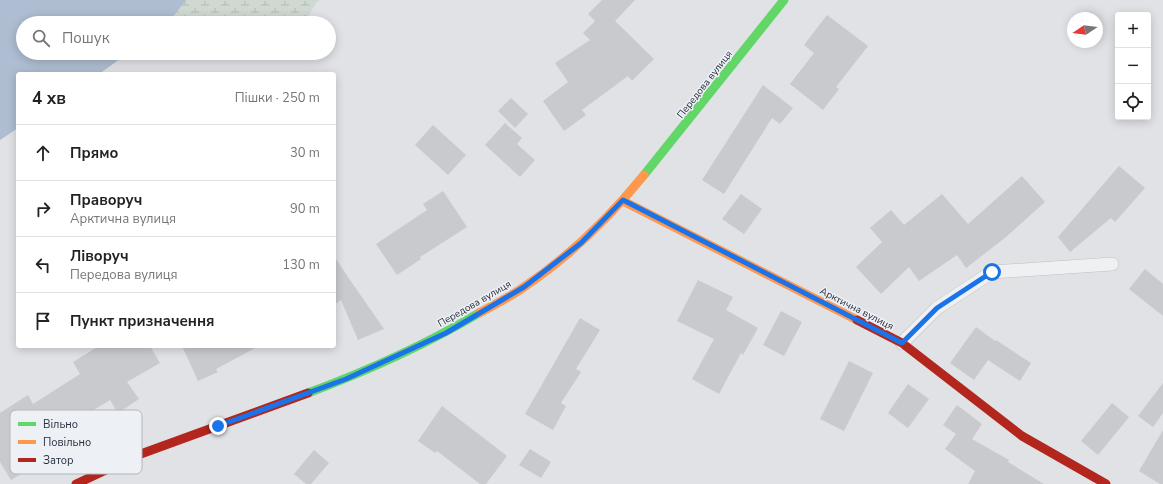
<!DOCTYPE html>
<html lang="uk">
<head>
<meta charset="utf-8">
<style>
	:root { --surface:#fff; --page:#f2f2f2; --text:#222; --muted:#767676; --line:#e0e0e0 }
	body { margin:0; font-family:"Nunito Sans",sans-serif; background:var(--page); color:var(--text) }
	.controls { position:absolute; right:12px; top:12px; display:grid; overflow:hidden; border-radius:4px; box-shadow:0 2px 10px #0003 }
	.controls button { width:36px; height:36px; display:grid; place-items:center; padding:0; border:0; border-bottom:1px solid var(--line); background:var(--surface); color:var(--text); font:20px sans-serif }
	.compass { position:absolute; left:1067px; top:12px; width:36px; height:36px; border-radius:50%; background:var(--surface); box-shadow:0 2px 10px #0003; rotate:257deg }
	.stop { position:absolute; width:12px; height:12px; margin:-9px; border:3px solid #1a73e8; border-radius:50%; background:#fff }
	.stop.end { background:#1a73e8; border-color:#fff; box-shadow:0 1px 4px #0008 }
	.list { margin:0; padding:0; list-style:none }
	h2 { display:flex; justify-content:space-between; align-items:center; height:52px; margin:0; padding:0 16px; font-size:17px }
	h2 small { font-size:13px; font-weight:400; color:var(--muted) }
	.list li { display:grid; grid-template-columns:26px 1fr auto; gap:12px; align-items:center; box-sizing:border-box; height:56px; padding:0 16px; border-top:1px solid var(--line) }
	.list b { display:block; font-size:15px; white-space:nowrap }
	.list p { margin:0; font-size:13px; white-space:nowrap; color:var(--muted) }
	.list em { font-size:13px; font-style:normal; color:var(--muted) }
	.icon { flex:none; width:22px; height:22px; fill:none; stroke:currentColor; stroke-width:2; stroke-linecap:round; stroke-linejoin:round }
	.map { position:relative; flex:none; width:1163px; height:484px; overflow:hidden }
	.search { position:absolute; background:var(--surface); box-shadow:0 2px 10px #0003; left:16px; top:16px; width:320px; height:44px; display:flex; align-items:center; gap:10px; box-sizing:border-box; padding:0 14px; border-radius:22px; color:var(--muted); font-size:15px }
	.panel { position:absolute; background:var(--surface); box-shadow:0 2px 10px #0003; left:16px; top:72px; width:320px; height:276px; border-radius:4px }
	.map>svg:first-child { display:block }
	.wetland { fill:url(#wetland-marsh) }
	.water { fill:#aebdd1 }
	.building { fill:#c8cace }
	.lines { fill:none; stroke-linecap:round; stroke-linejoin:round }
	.lane-casing { stroke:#bec0c4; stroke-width:14 }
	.lane { stroke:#eff0f2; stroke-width:13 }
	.fast { stroke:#63d668; stroke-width:9 }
	.slow { stroke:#ff974d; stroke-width:9 }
	.jam { stroke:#b3261e; stroke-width:9 }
	.route { stroke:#1a73e8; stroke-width:5 }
	.labels { text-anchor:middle; stroke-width:3; stroke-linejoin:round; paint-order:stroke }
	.street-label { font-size:10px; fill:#272e3e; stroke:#edf0f5 }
	.key { fill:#edf0f5; stroke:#b2b6be; stroke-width:1 }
	.key-label { font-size:11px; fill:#272e3e }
</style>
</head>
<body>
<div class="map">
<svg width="1163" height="484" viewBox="0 0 1163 484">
	<defs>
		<pattern id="wetland-marsh" width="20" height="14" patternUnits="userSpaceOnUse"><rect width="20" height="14" fill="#d0d9d1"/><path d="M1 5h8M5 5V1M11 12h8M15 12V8" fill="none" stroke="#b3bbb4"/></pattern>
	</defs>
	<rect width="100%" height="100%" fill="#e0e2e6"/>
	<!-- wetland -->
	<g class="wetland">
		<polygon points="0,0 320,0 316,3 304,23 23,23 23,53 128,53 99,74 18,74 18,128 0,140"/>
		<path d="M 202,53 L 257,53 C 240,61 218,62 202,53 Z"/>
	</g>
	<!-- water -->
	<polygon class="water" points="0,0 186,0 168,23 23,23 23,53 128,53 99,74 18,74 18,128 0,140"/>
	<!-- building -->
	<g class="building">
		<polygon points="602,0 635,0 615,21 654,59 632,81 628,76 582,110 586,115 564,131 543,101 568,82 555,63 590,40 583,33 595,21 588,14"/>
		<polygon points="827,15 868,46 836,87 839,89 823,110 790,84 814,53 804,45"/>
		<polygon points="763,85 793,108 780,124 772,118 724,194 702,180"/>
		<polygon points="511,98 528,114 515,128 498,111"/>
		<polygon points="505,123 522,138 517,144 535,160 520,177 485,145"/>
		<polygon points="433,125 466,155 448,175 415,145"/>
		<polygon points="1119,166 1145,188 1115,222 1111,218 1070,252 1058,237"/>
		<polygon points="1022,176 1045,202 1006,237 966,268 957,255 919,281 909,267 881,294 856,267 882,242 870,228 891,210 904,225 942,194 968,224"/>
		<polygon points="443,191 467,227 420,257 421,259 397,275 376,244 427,210 423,204"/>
		<polygon points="741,194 762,209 744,234 722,219"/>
		<polygon points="334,256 350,280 384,329 358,340 341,300 334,305"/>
		<polygon points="1145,269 1163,284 1163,316 1129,289"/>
		<polygon points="698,280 733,297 726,310 758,328 743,355 741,353 719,394 692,379 714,339 677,321"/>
		<polygon points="781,311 802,322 784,356 763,345"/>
		<polygon points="580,318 600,330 576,369 581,372 561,403 566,406 553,430 525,414"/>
		<polygon points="976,327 995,341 996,340 1031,363 1020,381 988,360 974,380 950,363"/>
		<polygon points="99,346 150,346 160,363 127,382 139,399 118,413 110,400 74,422 75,424 22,458 29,469 11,480 0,462 0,413 28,395 33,404 80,374 73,362"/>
		<polygon points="182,346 259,346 216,369 218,372 198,381"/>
		<polygon points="849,361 873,373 844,431 820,419"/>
		<polygon points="1163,383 1163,413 1153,427 1138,416"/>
		<polygon points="908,384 929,399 908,428 888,413"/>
		<polygon points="1112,403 1129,417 1098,455 1081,441"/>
		<polygon points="957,405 982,424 972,439 1009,460 1008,462 1044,484 968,484 975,471 945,449 956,434 943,425"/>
		<polygon points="442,406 507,456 486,484 480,484 437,451 435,453 418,441"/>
		<polygon points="1163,430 1163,484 1160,484 1139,471"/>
		<polygon points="530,449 551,462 541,478 519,465"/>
		<polygon points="314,450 329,463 311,484 306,484 294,474"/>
	</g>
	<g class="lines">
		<defs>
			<polyline id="lane" points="902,343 937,308 992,272 1112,264"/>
		</defs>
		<!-- lane casing -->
		<use href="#lane" class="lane-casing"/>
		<!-- lane -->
		<use href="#lane" class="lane"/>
		<!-- fast -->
		<g class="fast">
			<polyline points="644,175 784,0"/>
			<path d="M 308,393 C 367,371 425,345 479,313"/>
		</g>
		<!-- slow -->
		<g class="slow">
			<polyline points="623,201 857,320"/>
			<path d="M 479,313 C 494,305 510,297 524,287 C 570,256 609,218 644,175"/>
		</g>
		<!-- jam -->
		<g class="jam">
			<polyline points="857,320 902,343 1022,436 1106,484"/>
			<polyline points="76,484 138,455 308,393"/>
		</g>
	</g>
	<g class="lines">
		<!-- route -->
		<polyline class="route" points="218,426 346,379 446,333 524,287 581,243 623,200 902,343 937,308 992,272"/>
	</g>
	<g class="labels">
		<!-- street labels -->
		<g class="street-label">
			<text transform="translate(704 84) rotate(-52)" y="4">Передова вулиця</text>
			<text transform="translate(474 303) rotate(-30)" y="4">Передова вулиця</text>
			<text transform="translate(857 308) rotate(27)" y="4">Арктична вулиця</text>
		</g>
	</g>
	<!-- legend -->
	<rect x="10" y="410" width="132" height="64" rx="6" class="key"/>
	<rect x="18" y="422" width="18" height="4" fill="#63d668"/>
	<rect x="18" y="440" width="18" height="4" fill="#ff974d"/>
	<rect x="18" y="458" width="18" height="4" fill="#b3261e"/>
	<g class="key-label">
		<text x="43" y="428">Вільно</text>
		<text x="43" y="446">Повільно</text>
		<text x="43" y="464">Затор</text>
	</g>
</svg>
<div class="controls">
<button>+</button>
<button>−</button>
<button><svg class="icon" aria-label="locate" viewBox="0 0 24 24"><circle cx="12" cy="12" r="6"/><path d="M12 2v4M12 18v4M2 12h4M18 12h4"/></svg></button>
</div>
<svg class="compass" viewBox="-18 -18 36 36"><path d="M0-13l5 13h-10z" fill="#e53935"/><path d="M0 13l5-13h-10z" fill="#767676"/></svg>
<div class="stop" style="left:992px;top:272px"></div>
<div class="stop end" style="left:218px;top:426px"></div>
<div class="search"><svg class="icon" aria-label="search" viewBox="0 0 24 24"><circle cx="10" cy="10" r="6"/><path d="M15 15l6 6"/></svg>Пошук</div>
<section class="panel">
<h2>4 хв<small>Пішки · 250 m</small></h2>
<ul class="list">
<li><svg class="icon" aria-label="ahead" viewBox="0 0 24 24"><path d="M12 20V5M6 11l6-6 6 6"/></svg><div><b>Прямо</b></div><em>30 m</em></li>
<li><svg class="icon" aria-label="right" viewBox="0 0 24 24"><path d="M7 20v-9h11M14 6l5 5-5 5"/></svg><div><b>Праворуч</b><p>Арктична вулиця</p></div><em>90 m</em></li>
<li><svg class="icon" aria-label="left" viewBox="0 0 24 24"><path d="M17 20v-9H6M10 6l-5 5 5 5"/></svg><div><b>Ліворуч</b><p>Передова вулиця</p></div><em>130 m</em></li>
<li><svg class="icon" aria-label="arrive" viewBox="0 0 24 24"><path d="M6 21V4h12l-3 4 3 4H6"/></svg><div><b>Пункт призначення</b></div></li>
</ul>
</section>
</div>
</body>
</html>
